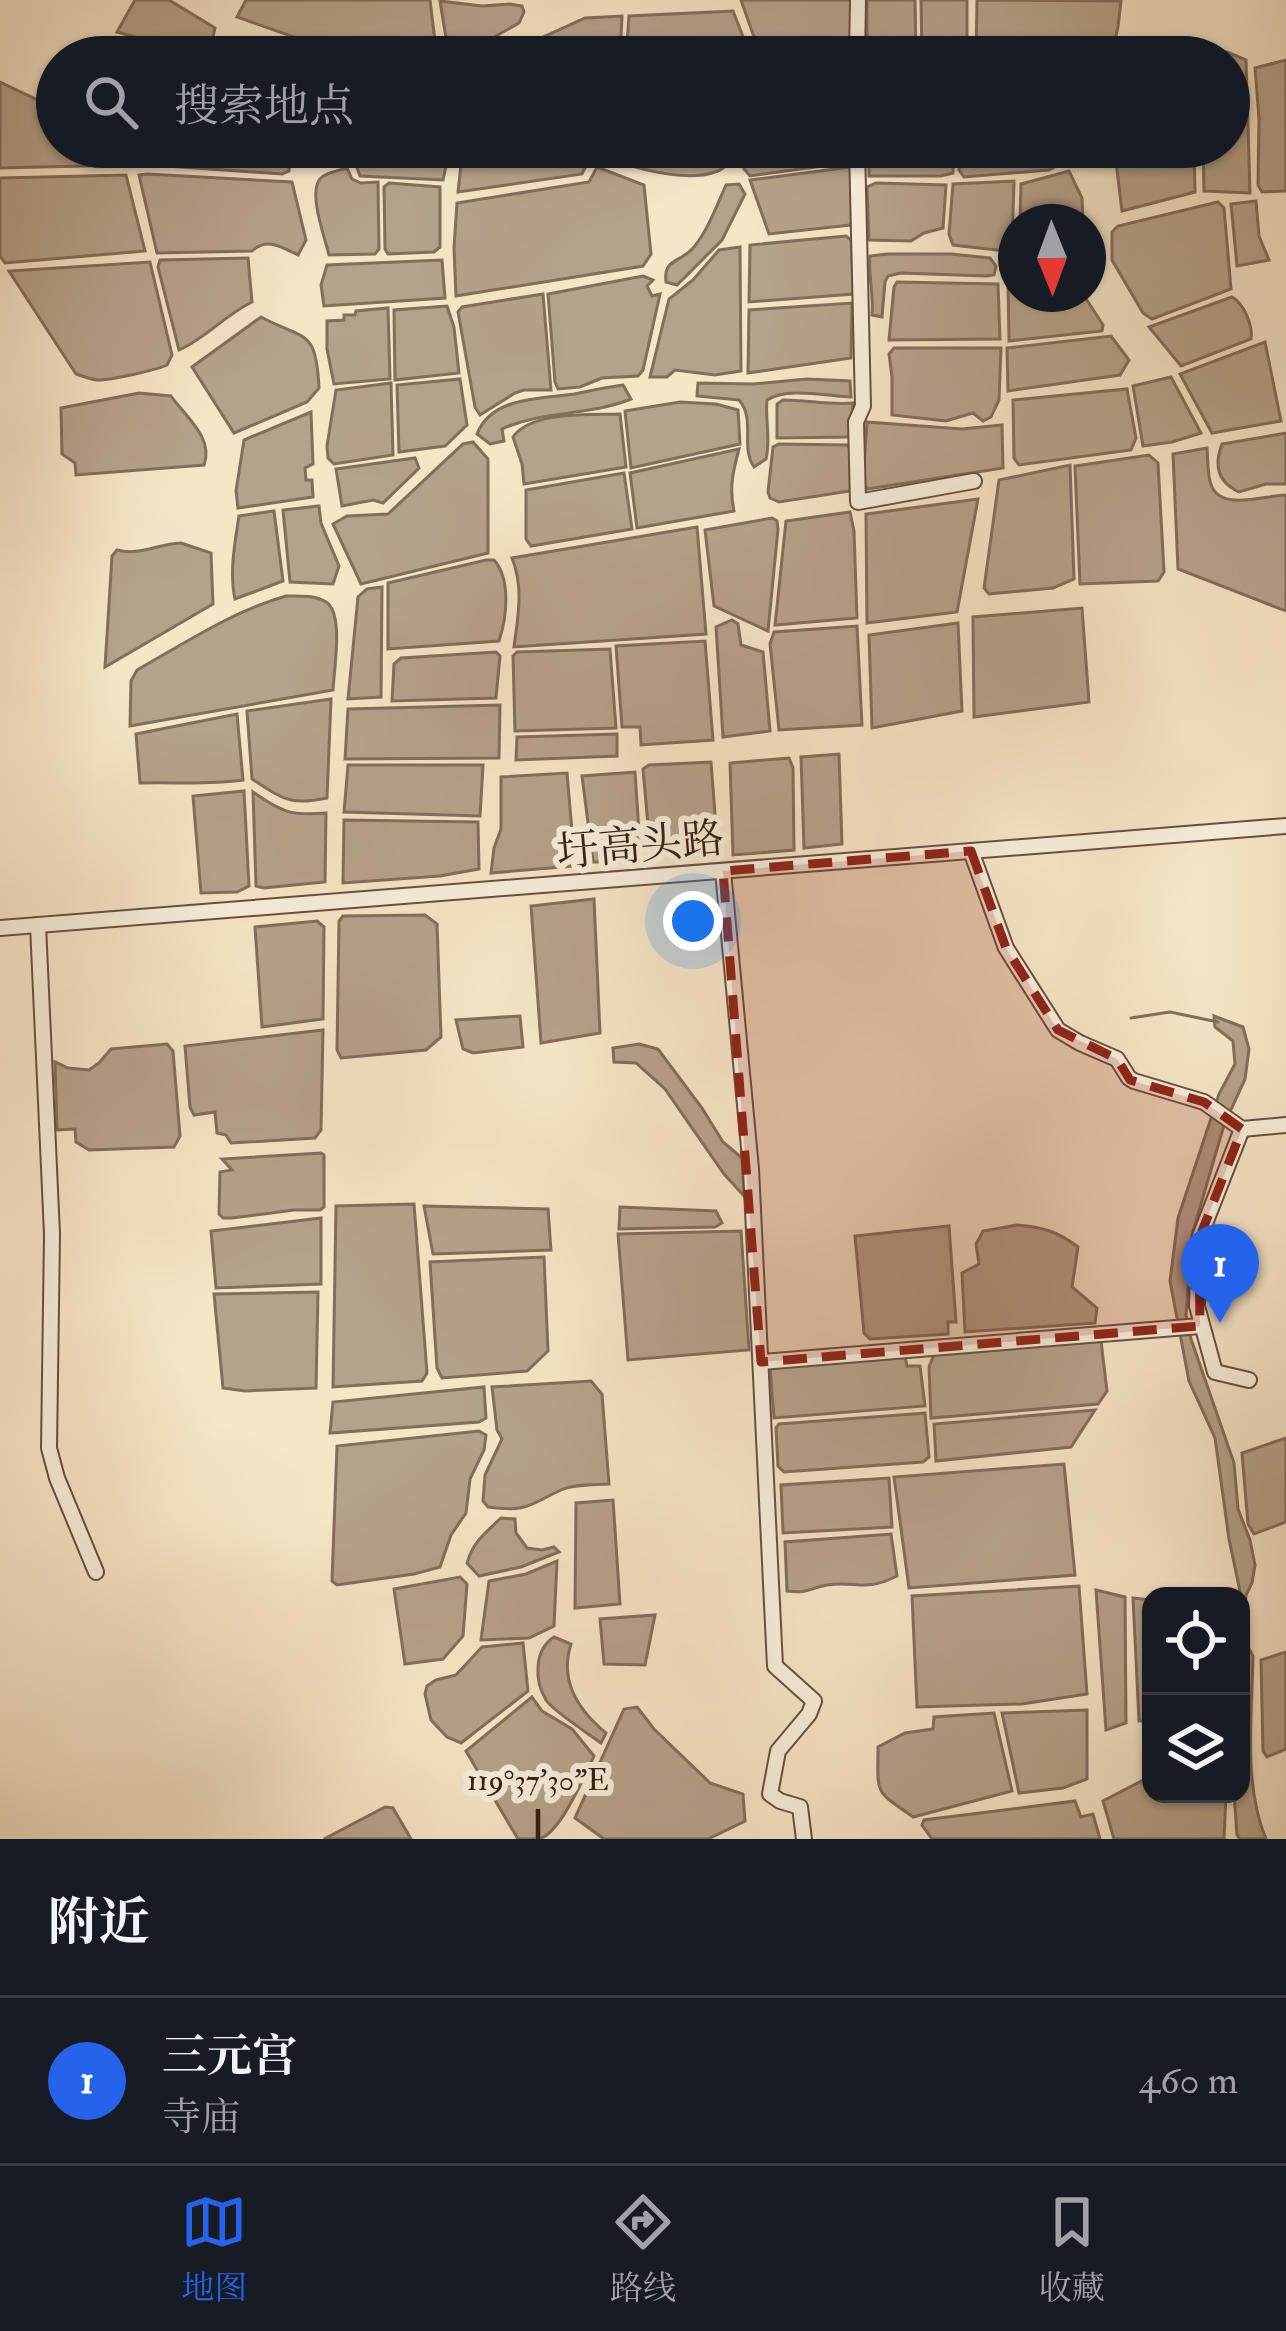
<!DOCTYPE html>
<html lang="zh">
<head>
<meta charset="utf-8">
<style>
	:root { --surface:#171b24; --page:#242831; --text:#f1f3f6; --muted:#9ea1a6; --line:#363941; --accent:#2563eb }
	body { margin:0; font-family:"IM FELL Double Pica","Noto Serif SC",serif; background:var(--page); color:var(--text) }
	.controls { position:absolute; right:36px; bottom:36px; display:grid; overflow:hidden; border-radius:24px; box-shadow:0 3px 9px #0004 }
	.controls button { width:108px; height:108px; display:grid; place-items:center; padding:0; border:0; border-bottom:3px solid var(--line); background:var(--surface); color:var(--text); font:60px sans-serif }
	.compass { position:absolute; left:998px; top:204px; width:108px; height:108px; border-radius:50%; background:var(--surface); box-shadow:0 3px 9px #0004; rotate:179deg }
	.you { position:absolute; left:693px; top:921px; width:42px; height:42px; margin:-30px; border:9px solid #fff; border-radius:50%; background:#1a73e8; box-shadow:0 0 0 18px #1a73e833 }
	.badge { display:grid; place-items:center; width:78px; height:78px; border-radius:50%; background:var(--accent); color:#fff; font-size:39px; font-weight:700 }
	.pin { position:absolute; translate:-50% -99px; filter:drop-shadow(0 3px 6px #0008) }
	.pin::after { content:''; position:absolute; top:63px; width:42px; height:36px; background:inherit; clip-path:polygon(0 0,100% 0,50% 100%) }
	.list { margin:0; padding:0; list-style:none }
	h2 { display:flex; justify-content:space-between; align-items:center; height:156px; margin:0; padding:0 48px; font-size:51px }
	h2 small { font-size:39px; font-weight:400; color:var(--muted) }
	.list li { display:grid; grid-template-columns:78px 1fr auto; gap:36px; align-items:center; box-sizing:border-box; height:168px; padding:0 48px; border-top:3px solid var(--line) }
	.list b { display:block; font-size:45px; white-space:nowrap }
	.list p { margin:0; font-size:39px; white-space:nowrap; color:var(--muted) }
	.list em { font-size:39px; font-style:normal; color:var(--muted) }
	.icon { flex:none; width:66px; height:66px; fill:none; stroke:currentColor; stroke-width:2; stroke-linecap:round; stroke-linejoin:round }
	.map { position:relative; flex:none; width:1286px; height:1839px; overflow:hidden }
	.search { position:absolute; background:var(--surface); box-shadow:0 3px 9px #0004; left:36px; right:36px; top:36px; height:132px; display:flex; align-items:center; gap:30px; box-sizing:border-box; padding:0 42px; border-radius:66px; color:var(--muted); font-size:45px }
	.sheet { height:324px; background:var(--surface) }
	nav { display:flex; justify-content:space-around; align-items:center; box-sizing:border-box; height:168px; border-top:3px solid var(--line); background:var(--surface); font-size:33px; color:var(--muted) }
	nav a { display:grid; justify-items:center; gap:6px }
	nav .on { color:var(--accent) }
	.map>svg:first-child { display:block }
	.water { fill:#b5a28a; stroke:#836e5b; stroke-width:3 }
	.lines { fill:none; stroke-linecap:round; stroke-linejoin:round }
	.stream { stroke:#836e5b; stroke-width:3 }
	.minor-casing { stroke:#675041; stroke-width:18 }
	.minor { stroke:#f9eedb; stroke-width:14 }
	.marked { fill:#8f2418; fill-opacity:0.2; stroke:#8f2418; stroke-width:9; stroke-dasharray:24 15; stroke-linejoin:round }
	.ticks { fill:none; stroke:#371f14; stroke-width:4.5 }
	.labels { text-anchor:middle; stroke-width:12; stroke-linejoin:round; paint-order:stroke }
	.street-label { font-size:42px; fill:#371f14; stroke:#f9eedb }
	.ticks-label { font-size:30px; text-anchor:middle; fill:#371f14; stroke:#f9eedb; stroke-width:12; stroke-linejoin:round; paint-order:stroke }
</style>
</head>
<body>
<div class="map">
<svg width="1286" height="1839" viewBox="0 0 1286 1839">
	<rect width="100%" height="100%" fill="#f6e5c7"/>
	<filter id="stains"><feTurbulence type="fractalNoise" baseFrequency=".00167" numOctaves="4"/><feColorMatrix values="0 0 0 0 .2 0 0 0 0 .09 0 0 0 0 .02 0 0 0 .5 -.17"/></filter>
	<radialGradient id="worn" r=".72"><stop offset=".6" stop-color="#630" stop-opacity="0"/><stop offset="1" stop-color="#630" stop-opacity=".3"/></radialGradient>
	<!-- water -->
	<g class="water">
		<polygon points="135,0 169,0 215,28 208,57 117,32"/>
		<polygon points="246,0 430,0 437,57 361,57 328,49 237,17"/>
		<polygon points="741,0 851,0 851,57 761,57"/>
		<polygon points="867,0 915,0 916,57 867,57"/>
		<polygon points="921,0 967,0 967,57 922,57"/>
		<polygon points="977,0 1121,1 1118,27 1111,57 976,57"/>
		<polygon points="440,1 482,6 510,4 522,6 524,12 519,23 459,57 453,57 447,44"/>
		<polygon points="733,11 751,57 626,57 629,16"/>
		<polygon points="622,16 620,57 526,57 530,43 585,18"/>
		<polygon points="1227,52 1246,60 1250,193 1204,191 1203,147 1229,147 1229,57 1206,57 1215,53"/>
		<polygon points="1286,60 1286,191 1262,192 1258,185 1259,119 1255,68"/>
		<polygon points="0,82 40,101 57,96 57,147 124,147 128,165 0,168"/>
		<polygon points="134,147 289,147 289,171 282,174 138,164"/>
		<polygon points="361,147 450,147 443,180 360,176 356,165"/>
		<polygon points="463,147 563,147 586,166 582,174 458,192"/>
		<path d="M 584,147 L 598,147 L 620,157 L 651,159 L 696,152 L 705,147 L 744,147 C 735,156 726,169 715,172 C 682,184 614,164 584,147 Z"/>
		<polygon points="756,147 852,147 853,160 845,163 750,176 744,169 743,158"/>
		<polygon points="869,147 954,147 953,173 941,176 869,176"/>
		<polygon points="961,147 1065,147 1066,161 1049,170 964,177 959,170"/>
		<polygon points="1135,147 1194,147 1195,192 1122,211 1116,162 1109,151"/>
		<polygon points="597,167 644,185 651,254 643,266 456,296 454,248 457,203 589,182"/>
		<polygon points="851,167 853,217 850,225 769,234 750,180"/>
		<path d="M 347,168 L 352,179 L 361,183 L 378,182 L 379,249 L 375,254 L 329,255 C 325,238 308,193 320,179 C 326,172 338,171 347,168 Z"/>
		<polygon points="1069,171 1082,198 1083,222 1020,222 1021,184"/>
		<path d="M 147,174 L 292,182 L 306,240 L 298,255 C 281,247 267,237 252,251 L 157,253 L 139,175 Z"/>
		<polygon points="126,175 145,251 5,263 0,256 0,178"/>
		<polygon points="1014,181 1012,243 1005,251 953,245 949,234 953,184"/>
		<polygon points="389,183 440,187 440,247 434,252 388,254 385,249 384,187"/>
		<polygon points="876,183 946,185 943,228 924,233 911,241 869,240 867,187"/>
		<path d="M 739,184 L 745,194 L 722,240 L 677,285 L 666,282 C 663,258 681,263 694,247 C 708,230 717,205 726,185 Z"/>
		<polygon points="1256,201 1259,236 1269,260 1237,266 1231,204"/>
		<polygon points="1218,202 1224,208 1231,289 1152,319 1143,313 1112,260 1112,232 1118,226"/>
		<polygon points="846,236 851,240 854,294 749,302 750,245"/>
		<polygon points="740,247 741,371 715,375 675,370 667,377 650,377 669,299 693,280 719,250"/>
		<path d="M 887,254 L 951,254 L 990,258 L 996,266 L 994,275 L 986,276 L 901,273 L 888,276 L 885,282 L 882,317 L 872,315 C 874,295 868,276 870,256 Z"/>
		<path d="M 248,258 L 252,302 C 225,315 206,338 179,350 L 158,267 L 160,260 Z"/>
		<polygon points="442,260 445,298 324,306 321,285 327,265"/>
		<path d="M 150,262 L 172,355 L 167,365 C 156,370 108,381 96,380 C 90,379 82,376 76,374 L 9,271 Z"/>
		<polygon points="643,276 653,280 647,286 652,296 660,294 643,370 638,376 602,378 580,387 558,389 555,382 548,294"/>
		<polygon points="897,282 998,284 1000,339 889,340 894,287"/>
		<polygon points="1008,283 1016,284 1016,294 1083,294 1103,325 1102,331 1009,341"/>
		<polygon points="543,294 551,390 524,390 515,393 480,415 475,407 458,312 462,307"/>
		<path d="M 1232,297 C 1244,304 1253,325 1251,339 L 1181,366 L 1149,327 Z"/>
		<polygon points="852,303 851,358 748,373 749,310"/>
		<polygon points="447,306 454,327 459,373 395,380 394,310"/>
		<polygon points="388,308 390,379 334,384 327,349 327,321 344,320 344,315 355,315 356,311"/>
		<path d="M 261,317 C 306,341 316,328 319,388 L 307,402 L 234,433 L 192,367 Z"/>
		<polygon points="1111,336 1129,360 1120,375 1008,391 1007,348"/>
		<polygon points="1265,342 1281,421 1212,433 1180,374"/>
		<polygon points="894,348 1001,348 999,400 991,417 983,421 973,413 946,421 892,415 892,377 889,354"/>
		<polygon points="1171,377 1201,433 1172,442 1143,446 1133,386"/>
		<polygon points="460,379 467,425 445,446 399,452 397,385"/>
		<path d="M 807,379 L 850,381 L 851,397 C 826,396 787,387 767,400 C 765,421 771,439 766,459 L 754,467 C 740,447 756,419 739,400 L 697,396 L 698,383 L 753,384 Z"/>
		<polygon points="391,383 393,455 334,464 328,458 327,446 336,390"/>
		<path d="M 623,385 L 631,399 C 589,416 544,410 502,429 L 504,441 L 490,444 L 477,434 C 492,396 541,399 574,394 C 590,391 606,387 623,385 Z"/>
		<polygon points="1127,389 1136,438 1131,450 1019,465 1014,458 1013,400"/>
		<path d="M 139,393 L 171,396 C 186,417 214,438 204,465 L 76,475 L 75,463 L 62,454 L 61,408 Z"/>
		<path d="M 783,400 C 807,400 829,405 853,403 L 850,437 L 777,438 L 777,404 Z"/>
		<polygon points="680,402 716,404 738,410 740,444 631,468 625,411"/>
		<polygon points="311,412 313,464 305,468 306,480 312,480 313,497 238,508 236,491 244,440"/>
		<path d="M 620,414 L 626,467 L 524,484 L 522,464 L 513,437 C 531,411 590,415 620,414 Z"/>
		<polygon points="867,422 962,429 1002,425 1003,468 867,489 863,480"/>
		<path d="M 1286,433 L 1286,484 L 1266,484 L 1239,492 C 1217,482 1214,465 1222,444 Z"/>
		<polygon points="473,442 488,459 488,553 361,584 333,524 347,516 388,514 463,444"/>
		<polygon points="779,444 847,445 851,449 850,491 779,502 770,498 768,492 773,447"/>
		<path d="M 1207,448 C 1208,459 1207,477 1212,487 C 1223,511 1266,495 1286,495 L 1286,611 L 1178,569 L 1173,454 Z"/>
		<path d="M 739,449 C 733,471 729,488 734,511 L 637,528 L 630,473 Z"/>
		<polygon points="1149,455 1158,463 1164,572 1158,581 1080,584 1075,466"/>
		<polygon points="415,458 419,468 383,503 373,500 342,506 336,469"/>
		<polygon points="1070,465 1074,579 1053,588 989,594 984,588 999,480"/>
		<polygon points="624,473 632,529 531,546 526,539 526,490"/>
		<polygon points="978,499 957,612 867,623 866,514"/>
		<polygon points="319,506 321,523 339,566 333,584 290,582 283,510"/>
		<path d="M 274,511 L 283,581 L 235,599 C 229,573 235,542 239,516 Z"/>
		<polygon points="850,512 854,531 857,618 775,625 786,521"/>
		<polygon points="772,518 777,521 778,529 768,631 714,606 705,530"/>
		<path d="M 697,527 L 706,634 L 514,647 C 518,616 524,588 512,558 Z"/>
		<path d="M 181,543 L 211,553 L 213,604 L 105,667 L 112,556 L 117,550 C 140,556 157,544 181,543 Z"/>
		<path d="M 486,560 L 494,560 C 511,579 507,617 499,641 L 388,649 L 388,583 Z"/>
		<polygon points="382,587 381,697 348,699 358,597 367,589"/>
		<path d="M 286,596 C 298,596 315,595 326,602 C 344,613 334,669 333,690 L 130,726 L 131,681 L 137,670 C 185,643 233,611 286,596 Z"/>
		<polygon points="1082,608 1089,702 974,717 973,617"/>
		<polygon points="732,620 738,624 741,645 763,652 770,731 723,737 716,627"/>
		<polygon points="958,623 962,711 872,728 869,635"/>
		<polygon points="857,626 862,725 779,730 770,644 774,632"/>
		<polygon points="705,641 713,740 641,745 640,727 622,727 616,646"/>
		<polygon points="610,649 616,728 515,731 513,656 517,652"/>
		<polygon points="496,652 500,656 496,698 392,701 394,664 401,658"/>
		<path d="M 331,699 L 327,798 C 290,806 283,799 252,779 L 247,711 Z"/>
		<polygon points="500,705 499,758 345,759 348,709"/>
		<path d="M 237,714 L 243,780 C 208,785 175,782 140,783 L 136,734 Z"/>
		<polygon points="617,734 617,756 516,760 517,737"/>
		<polygon points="839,754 842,844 804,848 801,757"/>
		<polygon points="789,758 793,768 794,850 733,855 730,763"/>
		<polygon points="711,762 718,853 670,857 667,850 650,848 643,769 649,765"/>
		<polygon points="348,765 483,765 480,816 344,812"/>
		<polygon points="635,772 640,846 629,854 629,862 593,862 582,776"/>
		<polygon points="567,773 575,866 491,873 494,848 501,829 501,777"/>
		<polygon points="244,791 249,886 237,892 201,893 193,796"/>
		<path d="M 253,792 C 281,812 291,816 326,813 L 325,882 L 264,888 L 256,886 Z"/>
		<polygon points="344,820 478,822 479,869 440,876 343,883"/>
		<polygon points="594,899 600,1033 541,1043 531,906"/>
		<polygon points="425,915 437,924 441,1037 426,1050 341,1058 337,1050 339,921 343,916"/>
		<polygon points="317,921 324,927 323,1019 262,1027 255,927"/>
		<polygon points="520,1016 523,1047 473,1053 463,1049 456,1020"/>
		<path d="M 1214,1016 L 1243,1027 L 1249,1049 L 1245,1079 L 1224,1125 L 1192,1235 L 1186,1315 L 1191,1339 L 1234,1463 L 1238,1509 L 1250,1540 L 1255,1565 L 1252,1583 L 1246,1595 L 1244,1625 L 1245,1641 L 1253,1656 C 1252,1715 1243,1784 1266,1839 L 1240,1839 L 1237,1835 L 1234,1794 L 1241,1794 L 1241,1596 L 1229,1539 L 1215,1438 L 1189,1381 L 1170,1281 L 1178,1218 L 1219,1094 L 1235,1064 L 1233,1041 L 1215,1027 Z"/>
		<polygon points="323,1030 321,1130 315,1138 231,1143 226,1135 217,1133 215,1112 194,1115 190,1107 185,1046"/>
		<polygon points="167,1044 173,1051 180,1136 174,1147 89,1150 76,1142 75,1129 57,1130 55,1062 68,1068 89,1070 99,1063 111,1049"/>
		<polygon points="639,1044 658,1049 702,1108 723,1142 742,1158 744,1196 724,1174 665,1089 636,1063 614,1062 613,1048"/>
		<polygon points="321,1153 324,1155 324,1207 320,1210 294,1210 232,1218 223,1218 219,1214 220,1172 232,1170 222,1159"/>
		<polygon points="414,1204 427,1373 422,1381 333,1387 336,1206"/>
		<polygon points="424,1206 548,1209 551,1250 433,1254"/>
		<polygon points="620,1207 716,1211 722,1223 715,1227 619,1229"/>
		<polygon points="321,1218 321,1284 216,1288 211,1231"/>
		<path d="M 1017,1225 C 1042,1227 1057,1231 1078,1247 L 1072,1287 L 1097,1308 L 1095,1323 L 965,1332 L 962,1273 L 979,1264 L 976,1244 L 983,1231 Z"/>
		<polygon points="949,1226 956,1322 948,1322 948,1334 870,1339 864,1333 855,1236"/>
		<polygon points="741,1231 749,1350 628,1360 618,1234"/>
		<polygon points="544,1257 548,1351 527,1371 442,1378 437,1368 430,1262"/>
		<polygon points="318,1292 316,1388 245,1391 223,1388 214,1294"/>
		<polygon points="1101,1341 1107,1391 1098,1404 931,1418 929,1367 935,1352"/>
		<polygon points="905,1356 907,1366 920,1366 925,1406 774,1418 770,1367"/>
		<path d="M 591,1381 L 602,1394 L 609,1484 C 594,1485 574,1484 561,1490 C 527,1506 528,1512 488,1507 L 483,1501 L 485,1475 L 502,1439 L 497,1430 L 492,1387 Z"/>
		<polygon points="484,1387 486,1418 479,1422 330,1433 333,1402"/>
		<polygon points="1095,1410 1071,1447 936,1461 934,1424"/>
		<polygon points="925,1413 929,1457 923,1462 784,1472 778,1466 776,1428 779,1424"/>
		<polygon points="479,1431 486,1435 484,1450 470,1479 466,1513 451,1535 440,1567 414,1574 337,1585 332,1581 337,1446"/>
		<polygon points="1286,1438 1286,1522 1254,1534 1248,1524 1242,1453"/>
		<polygon points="1064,1464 1075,1575 909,1588 894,1477"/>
		<polygon points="889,1478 892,1527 783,1533 781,1485"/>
		<polygon points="613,1500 620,1604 575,1608 576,1503"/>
		<path d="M 501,1518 L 515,1519 L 516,1533 L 527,1548 L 542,1550 L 554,1547 L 559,1552 L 521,1567 L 479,1576 L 467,1563 C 473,1542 485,1533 501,1518 Z"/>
		<path d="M 891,1534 L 897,1576 C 863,1593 858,1580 827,1585 C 809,1588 809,1594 787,1591 L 785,1542 Z"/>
		<polygon points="557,1561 554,1626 529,1638 481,1640 489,1581 526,1574"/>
		<polygon points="460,1577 467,1584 463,1636 443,1659 405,1664 394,1589"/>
		<polygon points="1079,1586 1087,1694 1022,1704 917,1707 912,1596"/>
		<polygon points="1096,1590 1125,1597 1126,1723 1106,1730"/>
		<polygon points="1133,1598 1151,1600 1151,1717 1144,1721 1139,1721"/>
		<polygon points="655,1615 645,1665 604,1664 600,1619"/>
		<path d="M 554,1637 L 571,1644 C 559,1681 578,1710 606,1733 L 601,1743 C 589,1734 553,1711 546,1700 C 534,1680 534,1650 554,1637 Z"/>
		<polygon points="523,1643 528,1691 461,1743 447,1737 431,1720 425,1694 427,1686 436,1680 456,1675 482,1647"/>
		<polygon points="1286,1652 1286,1749 1267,1757 1263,1751 1261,1660"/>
		<path d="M 532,1697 L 542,1711 L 572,1729 L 594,1756 C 584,1776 561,1833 539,1839 C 532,1839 525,1839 518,1839 L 466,1751 Z"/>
		<polygon points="637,1707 654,1729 710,1783 743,1794 745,1821 708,1839 604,1839 575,1818 624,1709"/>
		<polygon points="1087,1710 1087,1779 1063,1788 1019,1793 1002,1713"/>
		<path d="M 994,1713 L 1012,1791 L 913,1817 C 873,1789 878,1795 878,1747 L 905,1733 L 933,1729 L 934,1717 Z"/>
		<polygon points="1151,1776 1151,1794 1226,1794 1224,1839 1114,1839 1103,1801"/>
		<polygon points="1075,1801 1081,1817 1093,1814 1100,1839 932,1839 922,1825 924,1820"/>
		<polygon points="385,1807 393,1808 411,1839 324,1839"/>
	</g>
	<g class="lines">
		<!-- stream -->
		<polyline class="stream" points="1131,1018 1170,1012 1218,1022"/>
		<defs>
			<g id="minor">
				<polyline points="857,57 858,0"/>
				<polyline points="857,147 863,406 856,422 858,502 974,481"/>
				<polyline points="971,851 1006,948 1058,1030 1080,1043 1117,1059 1129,1078 1134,1081 1204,1102 1242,1129 1286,1125"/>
				<polyline points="723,871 751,1169 775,1666 814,1701 809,1714 778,1751 770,1794 780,1801 800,1807 804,1839"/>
				<polyline points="38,925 52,1234 49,1448 57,1478 96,1572"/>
				<polyline points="0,928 1286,826"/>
				<polyline points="1242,1129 1199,1239 1197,1306 1215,1372 1249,1380"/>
				<polyline points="761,1362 1200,1326"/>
			</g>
		</defs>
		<!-- minor casing -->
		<use href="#minor" class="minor-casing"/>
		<!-- minor -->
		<use href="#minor" class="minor"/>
	</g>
	<!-- marked area -->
	<path class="marked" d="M 971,851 L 1006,948 L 1058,1030 L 1117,1059 L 1130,1080 L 1204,1102 L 1242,1129 L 1199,1239 L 1200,1326 L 761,1362 L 723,871 Z"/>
	<!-- ticks -->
	<path class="ticks" d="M 538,1809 L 538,1839"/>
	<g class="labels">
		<!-- street labels -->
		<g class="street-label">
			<text transform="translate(640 844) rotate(-5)" y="15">圩高头路</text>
		</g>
	</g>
	<g class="ticks-label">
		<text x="538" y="1790">119°37'30"E</text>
	</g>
	<rect width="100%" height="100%" filter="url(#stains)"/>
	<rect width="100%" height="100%" fill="url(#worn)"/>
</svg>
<div class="controls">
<button><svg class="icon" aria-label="locate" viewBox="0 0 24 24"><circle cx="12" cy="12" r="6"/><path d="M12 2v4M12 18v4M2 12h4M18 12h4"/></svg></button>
<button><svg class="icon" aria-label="layers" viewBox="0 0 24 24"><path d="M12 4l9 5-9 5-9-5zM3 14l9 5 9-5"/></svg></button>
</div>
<svg class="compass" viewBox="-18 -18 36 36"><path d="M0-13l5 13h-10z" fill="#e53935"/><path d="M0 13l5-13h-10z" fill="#9ea1a6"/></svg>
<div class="you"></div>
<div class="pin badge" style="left:1220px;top:1323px">1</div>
<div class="search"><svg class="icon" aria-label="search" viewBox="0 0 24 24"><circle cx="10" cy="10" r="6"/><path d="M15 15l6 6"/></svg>搜索地点</div>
</div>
<section class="sheet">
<h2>附近<small></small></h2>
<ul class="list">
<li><span class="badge">1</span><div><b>三元宫</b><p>寺庙</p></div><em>460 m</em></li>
</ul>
</section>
<nav>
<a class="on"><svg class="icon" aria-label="map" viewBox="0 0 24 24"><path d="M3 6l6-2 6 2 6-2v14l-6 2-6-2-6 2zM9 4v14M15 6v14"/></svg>地图</a>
<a><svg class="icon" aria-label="directions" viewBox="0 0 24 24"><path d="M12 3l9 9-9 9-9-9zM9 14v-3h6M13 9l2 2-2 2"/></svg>路线</a>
<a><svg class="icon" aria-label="saved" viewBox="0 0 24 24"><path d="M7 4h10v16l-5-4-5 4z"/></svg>收藏</a>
</nav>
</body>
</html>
